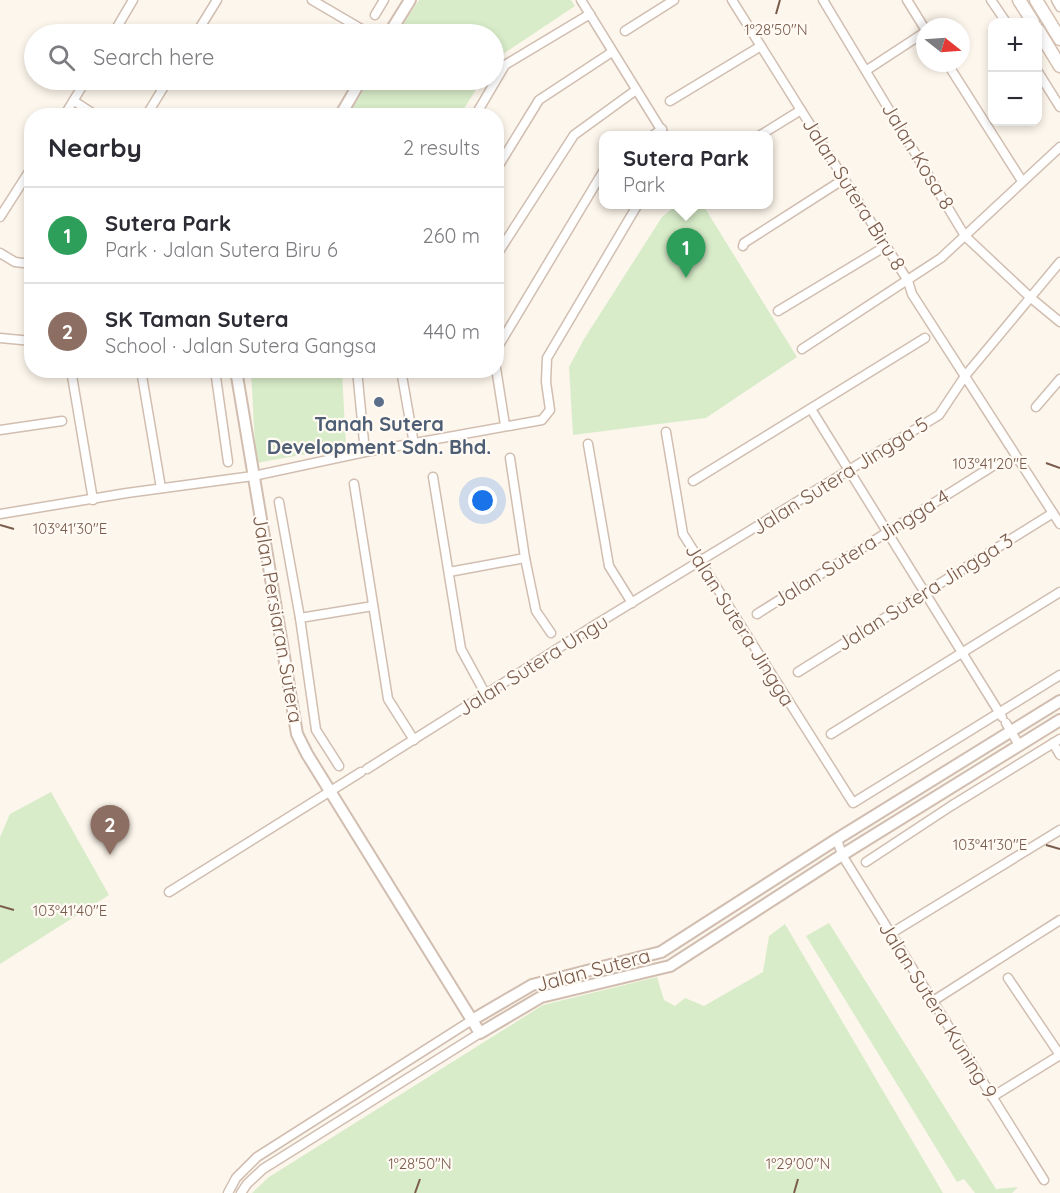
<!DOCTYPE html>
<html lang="en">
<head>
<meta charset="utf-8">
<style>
	:root { --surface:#fff; --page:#f2f2f3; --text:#2b2b33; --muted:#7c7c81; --line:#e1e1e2; --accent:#db2777 }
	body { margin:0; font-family:Quicksand,sans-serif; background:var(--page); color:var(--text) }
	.controls { position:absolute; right:18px; top:18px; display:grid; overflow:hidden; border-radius:12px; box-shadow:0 3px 9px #0003 }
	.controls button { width:54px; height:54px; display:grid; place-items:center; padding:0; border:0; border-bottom:2px solid var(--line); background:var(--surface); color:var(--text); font:30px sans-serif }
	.compass { position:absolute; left:916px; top:18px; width:54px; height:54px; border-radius:50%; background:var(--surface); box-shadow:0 3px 9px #0003; rotate:107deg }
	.you { position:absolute; left:483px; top:501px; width:21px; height:21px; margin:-15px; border:4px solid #fff; border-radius:50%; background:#1a73e8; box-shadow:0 0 0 9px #1a73e833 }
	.badge { display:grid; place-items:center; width:39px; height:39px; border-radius:50%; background:var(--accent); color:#fff; font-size:20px; font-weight:700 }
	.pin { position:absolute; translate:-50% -50px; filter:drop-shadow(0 2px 3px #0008) }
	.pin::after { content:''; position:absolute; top:32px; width:21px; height:18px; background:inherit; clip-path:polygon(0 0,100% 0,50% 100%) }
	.popup { position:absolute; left:599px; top:131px; width:174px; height:78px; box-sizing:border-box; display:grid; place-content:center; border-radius:12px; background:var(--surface); filter:drop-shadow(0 2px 4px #0005); font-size:20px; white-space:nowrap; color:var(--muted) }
	.popup b { font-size:22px; color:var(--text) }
	.popup::after { content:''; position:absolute; left:50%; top:100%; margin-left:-12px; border:12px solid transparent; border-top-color:var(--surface) }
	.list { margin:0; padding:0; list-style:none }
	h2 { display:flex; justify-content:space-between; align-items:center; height:78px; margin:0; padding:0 24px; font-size:26px }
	h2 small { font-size:20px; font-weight:400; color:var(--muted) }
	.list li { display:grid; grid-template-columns:39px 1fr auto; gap:18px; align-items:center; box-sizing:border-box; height:96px; padding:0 24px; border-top:2px solid var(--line) }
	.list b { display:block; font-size:22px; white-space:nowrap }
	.list p { margin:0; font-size:20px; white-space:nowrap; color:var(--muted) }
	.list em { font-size:20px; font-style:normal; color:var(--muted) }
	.icon { flex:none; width:33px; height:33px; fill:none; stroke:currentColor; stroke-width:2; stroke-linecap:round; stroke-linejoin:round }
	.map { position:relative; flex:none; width:1060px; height:1193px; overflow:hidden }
	.search { position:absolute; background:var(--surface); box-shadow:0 3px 9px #0003; left:24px; top:24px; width:480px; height:66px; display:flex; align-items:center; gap:15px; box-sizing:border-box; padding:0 21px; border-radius:33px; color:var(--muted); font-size:22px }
	.panel { position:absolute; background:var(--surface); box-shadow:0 3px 9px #0003; left:24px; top:108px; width:480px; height:270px; border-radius:24px }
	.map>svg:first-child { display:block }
	.green { fill:#d8ecc9 }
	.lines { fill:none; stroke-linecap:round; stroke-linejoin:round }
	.minor-casing { stroke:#d1beb0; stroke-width:11 }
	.tertiary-casing { stroke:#d1beb0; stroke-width:14 }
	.secondary-casing { stroke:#d6c0b0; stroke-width:15 }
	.minor { stroke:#fff; stroke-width:8 }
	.tertiary { stroke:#fff; stroke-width:10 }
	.secondary { stroke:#fff; stroke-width:12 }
	.ticks { fill:none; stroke:#7a5c4d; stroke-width:2 }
	.service-dot { fill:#5c6f8a; stroke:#fffaf3; stroke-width:2 }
	.labels { text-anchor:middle; stroke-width:4.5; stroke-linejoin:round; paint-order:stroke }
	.street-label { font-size:20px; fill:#7a5c4d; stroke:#fffaf3 }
	.service-label { font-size:20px; font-weight:bold; fill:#4e5e75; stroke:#fffaf3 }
	.ticks-label { font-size:15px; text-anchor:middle; fill:#7a5c4d; stroke:#fffaf3; stroke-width:4.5; stroke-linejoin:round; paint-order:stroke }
</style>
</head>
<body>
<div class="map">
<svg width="1060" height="1193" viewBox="0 0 1060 1193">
	<rect width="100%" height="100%" fill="#fdf6ec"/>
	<!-- green -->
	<g class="green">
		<polygon points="419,0 571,0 575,6 494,60 494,34 397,34"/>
		<polygon points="370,80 482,80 460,115 348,115"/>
		<polygon points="677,205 703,205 797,357 706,418 573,435 569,367 584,339 662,217"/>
		<polygon points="251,371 342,371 346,447 256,463"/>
		<polygon points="51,792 109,895 0,964 0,837 10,814"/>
		<polygon points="829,923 996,1189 1018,1187 1012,1193 975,1193 964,1179 957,1182 806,936"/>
		<polygon points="785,924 943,1193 252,1193 269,1177 543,1005 657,977 664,1000 675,1006 685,998 704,1006 763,972 769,936"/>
	</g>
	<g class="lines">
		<defs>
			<g id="minor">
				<polyline points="312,0 370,34"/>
				<polyline points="581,0 665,136"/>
				<polyline points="732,0 908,281 912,294 1060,524"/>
				<polyline points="823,0 965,236 1031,298 1060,322"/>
				<polyline points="907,0 925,29"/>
				<polyline points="991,0 1006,22"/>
				<polyline points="1056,0 1060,7"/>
				<polyline points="375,15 384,0"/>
				<polyline points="625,31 674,0"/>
				<polyline points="113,34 133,0"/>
				<polyline points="196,34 217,0"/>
				<polyline points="947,63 1022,181"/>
				<polyline points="867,70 925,32"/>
				<polyline points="1038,72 1060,107"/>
				<polyline points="74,101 97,116"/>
				<polyline points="670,101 761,46"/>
				<polyline points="64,116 86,80"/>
				<polyline points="146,116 168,80"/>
				<polyline points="475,116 505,65 590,14"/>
				<polyline points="652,136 662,129"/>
				<polyline points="759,136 801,110"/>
				<polyline points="496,170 539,100 612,52"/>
				<polyline points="0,217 32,167"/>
				<polyline points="743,246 744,243 844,179"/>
				<polyline points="0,253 15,262 32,264"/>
				<polyline points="496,256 574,135 636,90"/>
				<polyline points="778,311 886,246"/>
				<polyline points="0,338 32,341"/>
				<polyline points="802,349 941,258 1060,147"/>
				<polyline points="496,350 604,170"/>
				<polyline points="496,368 505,425"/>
				<polyline points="71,370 93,500"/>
				<polyline points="141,370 161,488"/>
				<polyline points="215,370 228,462"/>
				<polyline points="357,370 365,452"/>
				<polyline points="401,370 414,444"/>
				<polyline points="1036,407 1060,379"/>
				<polyline points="811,409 1002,717"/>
				<polyline points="0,430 62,421"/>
				<polyline points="666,432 683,534 853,803 1060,675"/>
				<polyline points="588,444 609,566 632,603"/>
				<polyline points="510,458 525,558 536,611 551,633"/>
				<polyline points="433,477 461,649 486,695"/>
				<polyline points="693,481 925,338"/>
				<polyline points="354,484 388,699 414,740"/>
				<polyline points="279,502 300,618 316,730 339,766"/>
				<polyline points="0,514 127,493 253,476 365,452 542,420 550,410 546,382 547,358 638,204"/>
				<polyline points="449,572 525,558"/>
				<polyline points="757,614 996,464"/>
				<polyline points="300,618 373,606"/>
				<polyline points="798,672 1053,513"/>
				<polyline points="1006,723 1019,745"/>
				<polyline points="831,734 1060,592"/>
				<polyline points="1053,743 1060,755"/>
				<polyline points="367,769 595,625 939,415 965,376 1060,262"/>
				<polyline points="837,839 842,855 1044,1180"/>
				<polyline points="866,862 951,806 1060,739"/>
				<polyline points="169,892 361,772"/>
				<polyline points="890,934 1060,830"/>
				<polyline points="1008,978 1060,1055"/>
				<polyline points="933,1001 1060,920"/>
				<polyline points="992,1097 1060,1055"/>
				<polyline points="228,1193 236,1178 257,1157 472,1020"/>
				<polyline points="241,1193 247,1184 263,1169 480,1033"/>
			</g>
			<g id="tertiary">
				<polyline points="389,34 410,0"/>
				<polyline points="340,116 361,80"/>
				<polyline points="236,370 297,734 307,754 480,1033 541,997 670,966 842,855 1060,720"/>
				<polyline points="472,1020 532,985 661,952 837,839 1060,701"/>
			</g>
			<g id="secondary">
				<polyline points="1019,0 1033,22"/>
				<polyline points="1036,0 1060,39"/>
				<polyline points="1038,30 1060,66"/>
			</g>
		</defs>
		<!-- minor casing -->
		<use href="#minor" class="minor-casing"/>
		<!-- tertiary casing -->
		<use href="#tertiary" class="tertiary-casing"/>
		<!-- secondary casing -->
		<use href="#secondary" class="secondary-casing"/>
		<!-- minor -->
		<use href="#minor" class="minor"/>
		<!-- tertiary -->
		<use href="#tertiary" class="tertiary"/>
		<!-- secondary -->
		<use href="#secondary" class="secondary"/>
	</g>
	<!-- ticks -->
	<path class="ticks" d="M 776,14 L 780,0M 1046,463 L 1060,468M 0,525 L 14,529M 1046,845 L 1060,849M 0,906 L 14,910M 415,1193 L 420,1179M 794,1193 L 798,1179"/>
	<!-- markers -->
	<circle class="service-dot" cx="379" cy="402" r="6"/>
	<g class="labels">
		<!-- street labels -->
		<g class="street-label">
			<text transform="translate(918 156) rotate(59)" y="7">Jalan Kosa 8</text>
			<text transform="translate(854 194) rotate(58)" y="7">Jalan Sutera Biru 8</text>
			<text transform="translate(840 476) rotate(-32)" y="7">Jalan Sutera Jingga 5</text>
			<text transform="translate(861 548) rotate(-32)" y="7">Jalan Sutera Jingga 4</text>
			<text transform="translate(925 592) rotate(-32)" y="7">Jalan Sutera Jingga 3</text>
			<text transform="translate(278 619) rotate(80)" y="7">Jalan Persiaran Sutera</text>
			<text transform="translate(740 625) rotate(58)" y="7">Jalan Sutera Jingga</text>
			<text transform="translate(533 665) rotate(-32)" y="7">Jalan Sutera Ungu</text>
			<text transform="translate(593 970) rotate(-15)" y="7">Jalan Sutera</text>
			<text transform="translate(938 1010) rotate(58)" y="7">Jalan Sutera Kuning 9</text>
		</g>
		<!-- service labels -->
		<g class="service-label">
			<text x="379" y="431">Tanah Sutera<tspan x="379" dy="23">Development Sdn. Bhd.</tspan></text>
		</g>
	</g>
	<g class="ticks-label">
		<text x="776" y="35">1°28'50"N</text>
		<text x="990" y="469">103°41'20"E</text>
		<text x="70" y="534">103°41'30"E</text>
		<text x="990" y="850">103°41'30"E</text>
		<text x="70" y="916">103°41'40"E</text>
		<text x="420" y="1169">1°28'50"N</text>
		<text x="798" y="1169">1°29'00"N</text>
	</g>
</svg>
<div class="controls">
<button>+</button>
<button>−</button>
</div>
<svg class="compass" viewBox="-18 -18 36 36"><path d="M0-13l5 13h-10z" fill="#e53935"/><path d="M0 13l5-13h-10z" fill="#7c7c81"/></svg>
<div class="you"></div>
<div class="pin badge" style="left:686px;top:278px;background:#2e9e5b">1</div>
<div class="popup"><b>Sutera Park</b>Park</div>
<div class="pin badge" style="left:110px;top:855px;background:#8d6e63">2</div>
<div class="search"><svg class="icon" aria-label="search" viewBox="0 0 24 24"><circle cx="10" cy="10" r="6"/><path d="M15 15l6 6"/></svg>Search here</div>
<section class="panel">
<h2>Nearby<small>2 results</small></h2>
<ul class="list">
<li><span class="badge" style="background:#2e9e5b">1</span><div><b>Sutera Park</b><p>Park · Jalan Sutera Biru 6</p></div><em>260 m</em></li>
<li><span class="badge" style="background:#8d6e63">2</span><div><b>SK Taman Sutera</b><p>School · Jalan Sutera Gangsa</p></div><em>440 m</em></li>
</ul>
</section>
</div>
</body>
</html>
